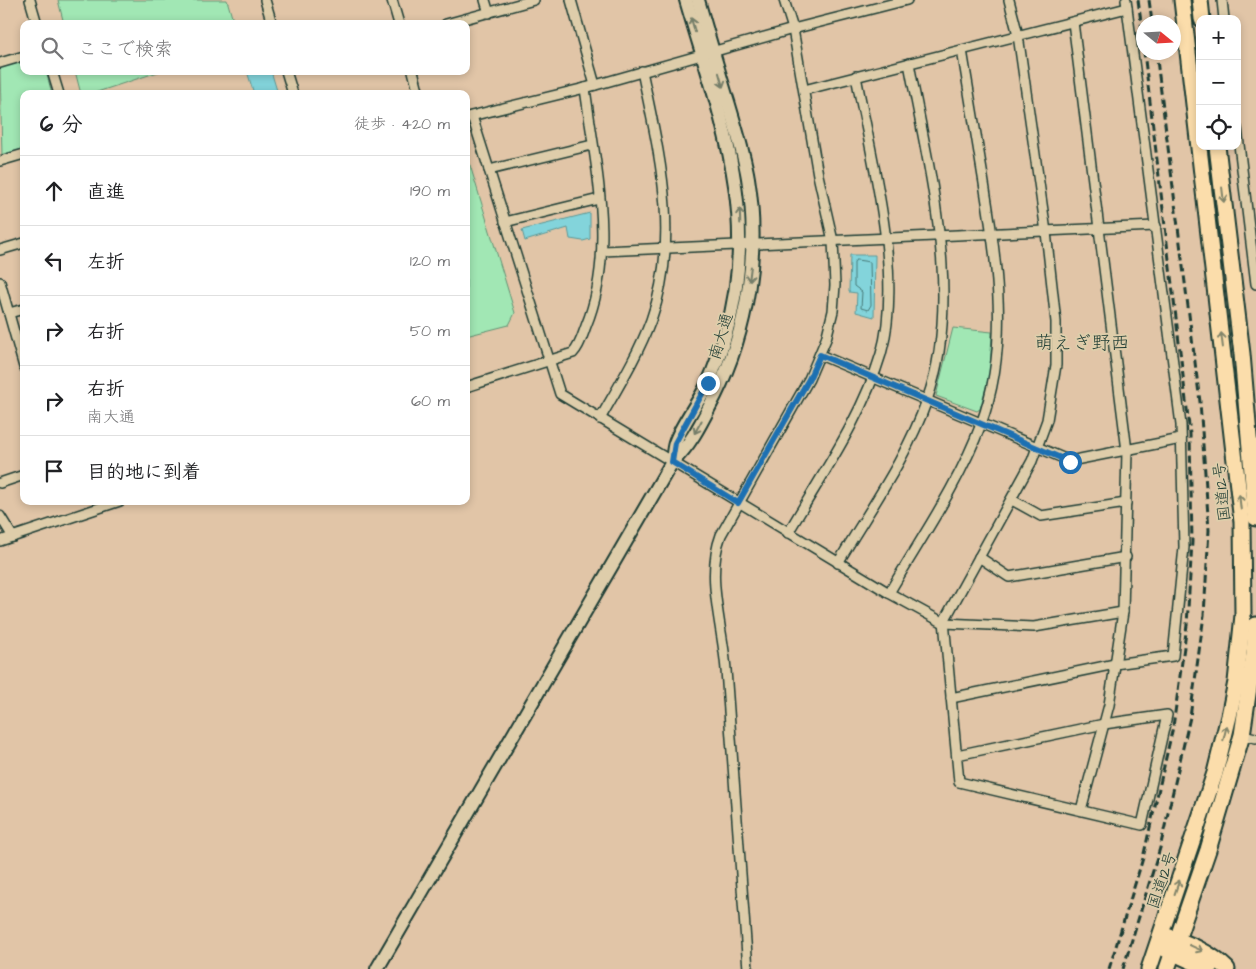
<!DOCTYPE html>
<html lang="ja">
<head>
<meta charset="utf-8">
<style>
	:root { --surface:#fff; --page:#f6f6f6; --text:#202124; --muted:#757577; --line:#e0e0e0 }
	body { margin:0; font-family:"Architects Daughter","Klee One",sans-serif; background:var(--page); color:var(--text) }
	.controls { position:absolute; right:15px; top:15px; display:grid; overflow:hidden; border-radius:10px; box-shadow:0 2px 8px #0003 }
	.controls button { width:45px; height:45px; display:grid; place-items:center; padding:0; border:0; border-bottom:1px solid var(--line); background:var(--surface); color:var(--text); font:25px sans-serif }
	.compass { position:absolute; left:1136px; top:15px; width:45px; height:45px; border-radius:50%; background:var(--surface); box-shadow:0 2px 8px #0003; rotate:108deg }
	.stop { position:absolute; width:15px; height:15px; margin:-11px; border:4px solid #1f6fb2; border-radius:50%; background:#fff }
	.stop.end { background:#1f6fb2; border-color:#fff; box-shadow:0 1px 5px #0008 }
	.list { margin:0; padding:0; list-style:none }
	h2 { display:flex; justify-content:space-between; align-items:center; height:65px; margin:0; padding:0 20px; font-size:21px }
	h2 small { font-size:16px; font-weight:400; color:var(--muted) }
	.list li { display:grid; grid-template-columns:32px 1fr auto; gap:15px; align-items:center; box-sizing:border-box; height:70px; padding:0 20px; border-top:1px solid var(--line) }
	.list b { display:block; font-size:19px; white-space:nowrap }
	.list p { margin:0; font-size:16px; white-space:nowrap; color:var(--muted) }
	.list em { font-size:16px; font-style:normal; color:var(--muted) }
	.icon { flex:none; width:28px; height:28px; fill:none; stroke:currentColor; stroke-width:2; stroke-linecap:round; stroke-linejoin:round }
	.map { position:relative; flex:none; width:1256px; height:969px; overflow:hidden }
	.search { position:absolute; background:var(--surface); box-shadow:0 2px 8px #0003; left:20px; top:20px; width:450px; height:55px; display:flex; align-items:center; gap:12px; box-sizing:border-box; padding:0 18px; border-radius:10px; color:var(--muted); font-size:19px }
	.panel { position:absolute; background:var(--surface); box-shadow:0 2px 8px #0003; left:20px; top:90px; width:450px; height:415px; border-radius:10px }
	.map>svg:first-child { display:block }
	.green { fill:#a1e7b4; stroke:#609274 }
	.water { fill:#83d4db; stroke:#5b9898 }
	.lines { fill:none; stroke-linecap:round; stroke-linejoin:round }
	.shore { stroke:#477977; stroke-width:1 }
	.street-casing { stroke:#1f3d34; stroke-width:12 }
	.secondary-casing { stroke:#1f3d34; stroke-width:16 }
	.highway-casing { stroke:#1f3d34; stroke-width:19 }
	.street { stroke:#decdaa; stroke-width:9 }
	.secondary { stroke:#decdaa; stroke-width:12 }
	.highway { stroke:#fbddab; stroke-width:15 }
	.rail { stroke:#1f3d34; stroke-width:3; stroke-dasharray:8 4; stroke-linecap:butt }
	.oneway { stroke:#757e69 }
	.oneway2 { stroke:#82856a }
	.route { stroke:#1f6fb2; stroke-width:6 }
	.labels { text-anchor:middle; stroke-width:4; stroke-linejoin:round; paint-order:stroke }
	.street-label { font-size:16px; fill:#1f3d34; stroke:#decdaa }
	.quarter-label { font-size:19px; fill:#1f3d34; stroke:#decdaa }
</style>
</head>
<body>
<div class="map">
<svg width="1256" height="969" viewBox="0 0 1256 969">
	<rect width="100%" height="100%" fill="#e1c5a7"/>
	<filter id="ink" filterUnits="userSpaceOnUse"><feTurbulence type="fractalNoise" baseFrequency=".02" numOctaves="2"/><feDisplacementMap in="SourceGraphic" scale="10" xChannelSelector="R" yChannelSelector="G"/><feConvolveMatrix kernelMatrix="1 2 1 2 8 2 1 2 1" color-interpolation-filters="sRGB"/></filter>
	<g filter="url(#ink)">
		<!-- green -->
		<g class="green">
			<polygon points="58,0 227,0 234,24 64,24"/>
			<polygon points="24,61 24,71 46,71 52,94 24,94 24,149 2,156 0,68"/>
			<polygon points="75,71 161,71 91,94 81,94"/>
			<polygon points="466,152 515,313 509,325 466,336"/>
			<polygon points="953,328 992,332 990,372 980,409 977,411 936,396"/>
		</g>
		<!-- water -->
		<g class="water">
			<polygon points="247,71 271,71 278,94 254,94"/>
			<polygon points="590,213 590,239 583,241 570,239 568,228 525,241 522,230"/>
			<polygon points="850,255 875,255 874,317 856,312 857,293 849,292"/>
		</g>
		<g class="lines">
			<!-- shore -->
			<polygon class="shore" points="857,260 870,262 871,305 868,310 861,308 862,292 854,286 854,262"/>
			<defs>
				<g id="street">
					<polyline points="30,0 37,24"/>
					<polyline points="265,0 272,24"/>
					<polyline points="392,0 399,24"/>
					<polyline points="485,0 489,13"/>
					<polyline points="571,0 595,85"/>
					<polyline points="1222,0 1224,19"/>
					<polyline points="1073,22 1127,451 1123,612 1109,705 1081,810"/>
					<polyline points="446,24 534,0"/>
					<polyline points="0,63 24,56"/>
					<polyline points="52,71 59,94"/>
					<polyline points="286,71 293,94"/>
					<polyline points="413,71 419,94"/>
					<polyline points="804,90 1127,8"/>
					<polyline points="472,116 560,394 889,593 944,623 1034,627 1123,612"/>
					<polyline points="467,117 585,88 793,29 907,0"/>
					<polyline points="1237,128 1256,284"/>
					<polyline points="0,161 24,154"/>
					<polyline points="489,170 592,145"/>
					<polyline points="505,222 599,199"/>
					<polyline points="0,250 24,243"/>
					<polyline points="603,251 1156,226"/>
					<polyline points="0,282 24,367"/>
					<polyline points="9,313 24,309"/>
					<polyline points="820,355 1070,461 1181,439"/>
					<path d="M 466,387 L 573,353 C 580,346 583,334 586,326 C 617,250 595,166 585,88"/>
					<path d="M 600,419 C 618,387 638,355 651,320 C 681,237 659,154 642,71"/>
					<polyline points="0,483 24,475"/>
					<polyline points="1012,500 1041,516 1126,503"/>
					<polyline points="0,516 13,537"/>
					<path d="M 788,533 C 821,476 862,418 881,354 C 904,275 871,157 856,76"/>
					<polyline points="0,541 120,501"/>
					<polyline points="979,557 1009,577 1126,557"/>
					<path d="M 838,563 C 869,510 907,458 927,400 C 964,297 928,168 909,63"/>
					<path d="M 889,593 C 921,538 959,484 981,424 C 1011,344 996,258 983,177 C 976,134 969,92 962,50"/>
					<polyline points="951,698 1115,664 1173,656 1184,547 1181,425 1126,0"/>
					<polyline points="1242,735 1256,738"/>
					<polyline points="957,755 1104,724 1167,715 1142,825 959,782 944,621 1032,461 1047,420 1056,365 1056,322 1046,232 1018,35 1009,0"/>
					<path d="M 748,969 C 741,869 734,769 726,670 C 723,626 705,577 721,535 L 809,379 L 826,339 L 833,311 L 835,285 L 833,241 L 818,175 L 793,29 L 784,0"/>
				</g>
				<g id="secondary">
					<path d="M 672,462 C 673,456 673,449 675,443 C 681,425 699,402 708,383 C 715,367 721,350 726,333 C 761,214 719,114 686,0"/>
					<path d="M 377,969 L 672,462 C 692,444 703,419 715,396 C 748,330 760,251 748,178 C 744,154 736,129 729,105 C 718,70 708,35 698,0"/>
				</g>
				<g id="highway">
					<polyline points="1200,0 1202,19"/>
					<polyline points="1217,146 1242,354 1256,518"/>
					<path d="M 1167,936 C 1189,944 1210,952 1227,969"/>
					<polyline points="1165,949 1209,969"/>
					<polyline points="1149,969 1215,773 1229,716 1236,682 1243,615 1242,522 1182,0"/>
					<polyline points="1167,969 1208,850 1242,735 1254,654 1256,625"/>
				</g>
			</defs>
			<!-- street casing -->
			<use href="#street" class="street-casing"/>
			<!-- secondary casing -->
			<use href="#secondary" class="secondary-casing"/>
			<!-- highway casing -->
			<use href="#highway" class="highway-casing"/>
			<!-- street -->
			<use href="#street" class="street"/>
			<!-- secondary -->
			<use href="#secondary" class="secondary"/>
			<!-- highway -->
			<use href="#highway" class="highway"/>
			<!-- rail -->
			<g class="rail">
				<polyline points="1138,0 1144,44"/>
				<polyline points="1149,0 1152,22"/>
				<polyline points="1109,969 1143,858 1173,727 1187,625 1192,542 1190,434 1144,52"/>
				<polyline points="1123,969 1160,848 1190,717 1204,615 1209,530 1200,402 1156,52"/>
			</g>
		</g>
		<!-- one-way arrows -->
		<defs><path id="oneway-shaft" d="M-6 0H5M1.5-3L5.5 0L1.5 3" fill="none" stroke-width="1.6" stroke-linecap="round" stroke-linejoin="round" transform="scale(1.25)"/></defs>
		<g class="oneway">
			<use href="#oneway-shaft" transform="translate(693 25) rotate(-106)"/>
			<use href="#oneway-shaft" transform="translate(721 80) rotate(74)"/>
			<use href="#oneway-shaft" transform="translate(740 216) rotate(-92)"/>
			<use href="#oneway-shaft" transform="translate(750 274) rotate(97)"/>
			<use href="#oneway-shaft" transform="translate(698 427) rotate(119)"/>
		</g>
		<g class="oneway2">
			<use href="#oneway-shaft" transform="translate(1223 195) rotate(83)"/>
			<use href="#oneway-shaft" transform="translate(1222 340) rotate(-97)"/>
			<use href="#oneway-shaft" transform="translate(1240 502) rotate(-96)"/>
			<use href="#oneway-shaft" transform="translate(1225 733) rotate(-77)"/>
			<use href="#oneway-shaft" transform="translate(1177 887) rotate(-71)"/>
			<use href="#oneway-shaft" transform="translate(1196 948) rotate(25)"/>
		</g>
	</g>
	<g class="lines" filter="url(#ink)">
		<!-- route -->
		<polyline class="route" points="708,383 675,443 672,462 738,503 809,379 820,355 1070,462"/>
	</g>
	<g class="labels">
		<!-- street labels -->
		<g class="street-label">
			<text transform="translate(720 336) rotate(-73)" y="6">南大通</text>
			<text transform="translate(1221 492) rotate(-96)" y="6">国道12号</text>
			<text transform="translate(1161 880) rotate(-71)" y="6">国道12号</text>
		</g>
		<!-- quarter labels -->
		<g class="quarter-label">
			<text x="1082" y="349">萌えぎ野西</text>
		</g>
	</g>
</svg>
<div class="controls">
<button>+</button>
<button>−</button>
<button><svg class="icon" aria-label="locate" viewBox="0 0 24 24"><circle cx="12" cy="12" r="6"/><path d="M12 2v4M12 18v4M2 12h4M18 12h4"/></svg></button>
</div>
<svg class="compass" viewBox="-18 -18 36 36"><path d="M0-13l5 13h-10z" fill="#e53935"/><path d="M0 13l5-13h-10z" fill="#757577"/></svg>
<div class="stop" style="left:1070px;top:462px"></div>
<div class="stop end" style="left:708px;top:383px"></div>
<div class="search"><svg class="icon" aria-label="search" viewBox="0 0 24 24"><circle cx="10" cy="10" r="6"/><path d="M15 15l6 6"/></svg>ここで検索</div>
<section class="panel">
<h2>6 分<small>徒歩 · 420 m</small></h2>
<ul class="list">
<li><svg class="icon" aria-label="ahead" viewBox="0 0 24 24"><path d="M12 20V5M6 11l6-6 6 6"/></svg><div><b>直進</b></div><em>190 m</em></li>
<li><svg class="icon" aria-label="left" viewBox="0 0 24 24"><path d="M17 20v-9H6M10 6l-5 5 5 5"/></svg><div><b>左折</b></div><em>120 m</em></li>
<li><svg class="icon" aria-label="right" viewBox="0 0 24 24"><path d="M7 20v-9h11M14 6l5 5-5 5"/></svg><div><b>右折</b></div><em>50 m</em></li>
<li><svg class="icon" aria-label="right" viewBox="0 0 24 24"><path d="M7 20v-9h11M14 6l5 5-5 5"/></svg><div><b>右折</b><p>南大通</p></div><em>60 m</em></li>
<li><svg class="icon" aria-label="arrive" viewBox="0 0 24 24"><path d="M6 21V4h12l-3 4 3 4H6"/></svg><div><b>目的地に到着</b></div></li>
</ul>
</section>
</div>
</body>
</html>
